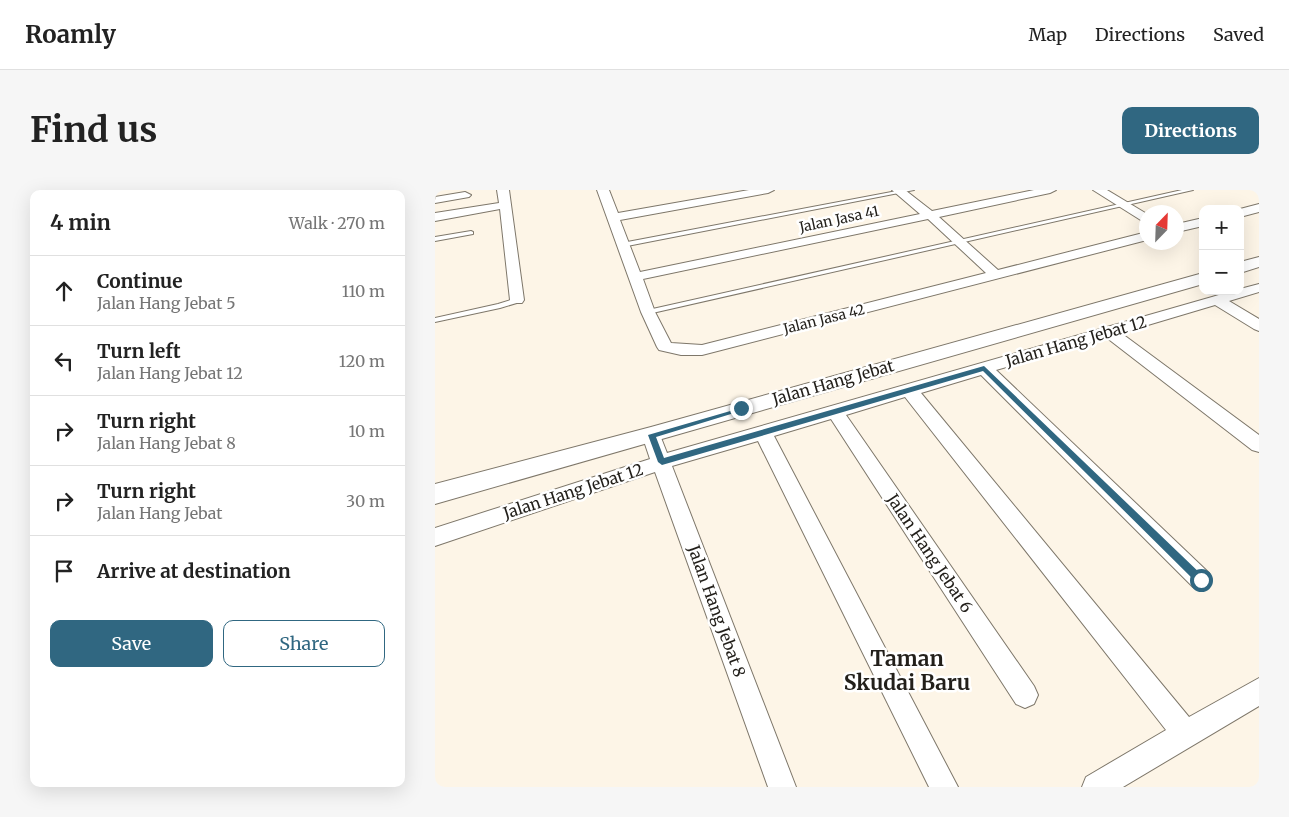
<!DOCTYPE html>
<html lang="en">
<head>
<meta charset="utf-8">
<style>
	:root { --surface:#fff; --page:#f6f6f6; --text:#222; --muted:#767676; --line:#e0e0e0; --accent:#306781 }
	body { margin:0; font-family:Merriweather,serif; background:var(--page); color:var(--text) }
	.controls { position:absolute; right:15px; top:15px; display:grid; overflow:hidden; border-radius:10px; box-shadow:0 5px 20px #0002 }
	.controls button { width:45px; height:45px; display:grid; place-items:center; padding:0; border:0; border-bottom:1px solid var(--line); background:var(--surface); color:var(--text); font:25px sans-serif }
	.compass { position:absolute; left:704px; top:15px; width:45px; height:45px; border-radius:50%; background:var(--surface); box-shadow:0 5px 20px #0002; rotate:23deg }
	.stop { position:absolute; width:15px; height:15px; margin:-11px; border:4px solid #306781; border-radius:50%; background:#fff }
	.stop.end { background:#306781; border-color:#fff; box-shadow:0 1px 5px #0008 }
	.list { margin:0; padding:0; list-style:none }
	h2 { display:flex; justify-content:space-between; align-items:center; height:65px; margin:0; padding:0 20px; font-size:21px }
	h2 small { font-size:16px; font-weight:400; color:var(--muted) }
	.list li { display:grid; grid-template-columns:32px 1fr auto; gap:15px; align-items:center; box-sizing:border-box; height:70px; padding:0 20px; border-top:1px solid var(--line) }
	.list b { display:block; font-size:19px; white-space:nowrap }
	.list p { margin:0; font-size:16px; white-space:nowrap; color:var(--muted) }
	.list em { font-size:16px; font-style:normal; color:var(--muted) }
	.actions { display:flex; gap:10px; padding:15px 20px }
	.actions a { flex:1; padding:11px 0; border:1px solid var(--accent); border-radius:10px; text-align:center; font-size:18px; color:var(--accent) }
	.actions .main { background:var(--accent); color:#fff }
	.icon { flex:none; width:28px; height:28px; fill:none; stroke:currentColor; stroke-width:2; stroke-linecap:round; stroke-linejoin:round }
	.map { position:relative; flex:none; width:824px; height:597px; overflow:hidden; border-radius:10px }
	header { display:flex; align-items:center; gap:30px; box-sizing:border-box; height:70px; padding:0 25px; background:var(--surface); border-bottom:1px solid var(--line) }
	header strong { font-size:24px }
	nav { display:flex; gap:28px; margin-inline-start:auto; font-size:18px }
	.intro { display:flex; align-items:center; justify-content:space-between; box-sizing:border-box; height:120px; padding:0 30px }
	h1 { margin:0; font-size:35px }
	.button { padding:12px 22px; border-radius:10px; background:var(--accent); color:#fff; font-size:18px; font-weight:700 }
	main { display:flex; gap:30px; padding:0 30px }
	aside { flex:1; background:var(--surface); border-radius:10px; box-shadow:0 5px 20px #0002 }
	.map>svg:first-child { display:block }
	.lines { fill:none; stroke-linecap:round; stroke-linejoin:round }
	.service-casing { stroke:#7e776a; stroke-width:2 }
	.minor-casing { stroke:#7e776a; stroke-width:2 }
	.tertiary-casing { stroke:#7e776a; stroke-width:2 }
	.service { fill:#fff; fill-rule:evenodd }
	.minor { fill:#fff; fill-rule:evenodd }
	.tertiary { fill:#fff; fill-rule:evenodd }
	.route { fill:#306781 }
	.labels { text-anchor:middle; stroke-width:5; stroke-linejoin:round; paint-order:stroke }
	.far-street-label { font-size:14px; fill:#221f1a; stroke:#fff }
	.street-label { font-size:16px; fill:#221f1a; stroke:#fff }
	.near-neighbourhood-label { font-size:21px; font-weight:bold; fill:#221f1a; stroke:#fff }
</style>
</head>
<body>
<header>
<strong>Roamly</strong>
<nav><a>Map</a><a>Directions</a><a>Saved</a></nav>
</header>
<div class="intro"><h1>Find us</h1><a class="button">Directions</a></div>
<main>
<aside>
<h2>4 min<small>Walk · 270 m</small></h2>
<ul class="list">
<li><svg class="icon" aria-label="ahead" viewBox="0 0 24 24"><path d="M12 20V5M6 11l6-6 6 6"/></svg><div><b>Continue</b><p>Jalan Hang Jebat 5</p></div><em>110 m</em></li>
<li><svg class="icon" aria-label="left" viewBox="0 0 24 24"><path d="M17 20v-9H6M10 6l-5 5 5 5"/></svg><div><b>Turn left</b><p>Jalan Hang Jebat 12</p></div><em>120 m</em></li>
<li><svg class="icon" aria-label="right" viewBox="0 0 24 24"><path d="M7 20v-9h11M14 6l5 5-5 5"/></svg><div><b>Turn right</b><p>Jalan Hang Jebat 8</p></div><em>10 m</em></li>
<li><svg class="icon" aria-label="right" viewBox="0 0 24 24"><path d="M7 20v-9h11M14 6l5 5-5 5"/></svg><div><b>Turn right</b><p>Jalan Hang Jebat</p></div><em>30 m</em></li>
<li><svg class="icon" aria-label="arrive" viewBox="0 0 24 24"><path d="M6 21V4h12l-3 4 3 4H6"/></svg><div><b>Arrive at destination</b></div></li>
</ul>
<div class="actions"><a class="main">Save</a><a>Share</a></div>
</aside>
<div class="map">
<svg width="824" height="597" viewBox="0 0 824 597">
	<rect width="100%" height="100%" fill="#fdf5e7"/>
	<g class="lines">
		<defs>
			<g id="service">
				<polygon points="467,0 479,0 187,57 184,55 187,53"/>
				<polygon points="747,0 758,0 213,124 209,122 213,120"/>
				<polygon points="36,41 38,42 38,44 0,51 0,47"/>
				<polygon points="82,108 86,110 85,112 65,118 0,132 0,128 63,114"/>
			</g>
			<g id="minor">
				<polygon points="62,0 74,0 89,110 87,113 77,113 75,110 65,19 0,31 0,23 64,13"/>
				<path d="M 162,0 L 174,0 L 183,23 L 314,0 L 339,0 L 333,3 L 185,30 L 205,82 L 485,24 L 457,0 L 470,0 L 497,21 L 599,0 L 621,0 L 615,3 L 504,27 L 563,80 L 712,42 L 712,50 L 267,165 L 246,165 L 224,160 L 222,157 L 206,122 ZM 493,29 L 551,83 L 267,155 L 236,153 L 220,122 L 208,89 Z"/>
				<polygon points="658,0 672,0 712,24 712,34"/>
				<polygon points="30,2 36,5 34,7 0,13 0,7"/>
				<polygon points="824,14 824,22 805,27 805,19"/>
				<polygon points="768,28 768,36 742,42 742,34"/>
				<polygon points="824,94 824,102 794,111 824,129 824,141 819,139 780,115 686,143 824,245 824,262 817,260 672,148 561,180 774,383 777,390 774,397 766,400 758,397 546,185 486,203 754,527 824,488 824,516 688,597 647,597 651,587 731,540 470,207 411,225 599,496 603,505 599,514 590,518 581,514 396,229 339,246 523,597 494,597 323,251 237,276 361,597 333,597 220,282 0,356 0,338 215,269 207,245 209,240 216,238 223,240 232,263 777,107 797,101 805,101 805,99"/>
			</g>
			<g id="tertiary">
				<polygon points="824,67 824,77 805,83 805,72"/>
				<polygon points="768,83 768,94 0,314 0,294 216,237"/>
			</g>
		</defs>
		<!-- service casing -->
		<use href="#service" class="service-casing"/>
		<!-- minor casing -->
		<use href="#minor" class="minor-casing"/>
		<!-- tertiary casing -->
		<use href="#tertiary" class="tertiary-casing"/>
		<!-- service -->
		<use href="#service" class="service"/>
		<!-- minor -->
		<use href="#minor" class="minor"/>
		<!-- tertiary -->
		<use href="#tertiary" class="tertiary"/>
	</g>
	<!-- route -->
	<polygon class="route" points="549,176 769,387 769,393 762,393 548,181 227,275 223,272 213,245 309,217 309,220 221,247 229,268"/>
	<g class="labels">
		<!-- far-street labels -->
		<g class="far-street-label">
			<text transform="translate(404 29) rotate(-12)" y="5">Jalan Jasa 41</text>
			<text transform="translate(389 129) rotate(-14)" y="5">Jalan Jasa 42</text>
		</g>
		<!-- street labels -->
		<g class="street-label">
			<text transform="translate(641 151) rotate(-16)" y="6">Jalan Hang Jebat 12</text>
			<text transform="translate(398 192) rotate(-16)" y="6">Jalan Hang Jebat</text>
			<text transform="translate(138 301) rotate(-18)" y="6">Jalan Hang Jebat 12</text>
			<text transform="translate(495 363) rotate(56)" y="6">Jalan Hang Jebat 6</text>
			<text transform="translate(282 421) rotate(70)" y="6">Jalan Hang Jebat 8</text>
		</g>
		<!-- near-neighbourhood labels -->
		<g class="near-neighbourhood-label">
			<text x="472" y="476">Taman<tspan x="472" dy="24">Skudai Baru</tspan></text>
		</g>
	</g>
</svg>
<div class="controls">
<button>+</button>
<button>−</button>
</div>
<svg class="compass" viewBox="-18 -18 36 36"><path d="M0-13l5 13h-10z" fill="#e53935"/><path d="M0 13l5-13h-10z" fill="#767676"/></svg>
<div class="stop" style="left:766px;top:390px"></div>
<div class="stop end" style="left:306px;top:218px"></div>
</div>
</main>
</body>
</html>
